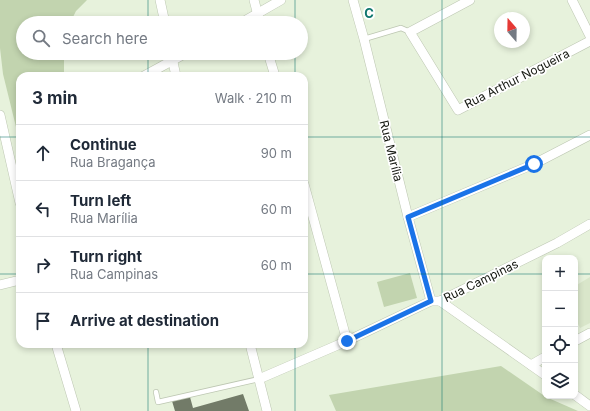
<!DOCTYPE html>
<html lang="en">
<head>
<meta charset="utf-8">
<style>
	:root { --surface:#fff; --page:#f6f6f7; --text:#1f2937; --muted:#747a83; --line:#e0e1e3 }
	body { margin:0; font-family:Inter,sans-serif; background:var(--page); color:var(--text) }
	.controls { position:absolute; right:12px; bottom:12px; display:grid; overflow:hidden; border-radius:8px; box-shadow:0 2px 6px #0003 }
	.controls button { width:36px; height:36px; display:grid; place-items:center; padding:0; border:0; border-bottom:1px solid var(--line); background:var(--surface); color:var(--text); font:20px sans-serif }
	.compass { position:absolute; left:494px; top:12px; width:36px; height:36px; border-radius:50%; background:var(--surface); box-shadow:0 2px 6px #0003; rotate:340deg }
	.stop { position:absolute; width:12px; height:12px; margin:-9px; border:3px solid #1a73e8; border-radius:50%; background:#fff }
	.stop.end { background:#1a73e8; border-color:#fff; box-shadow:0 1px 4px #0008 }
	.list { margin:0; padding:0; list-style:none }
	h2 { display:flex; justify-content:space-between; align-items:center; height:52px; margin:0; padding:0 16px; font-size:17px }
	h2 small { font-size:13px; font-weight:400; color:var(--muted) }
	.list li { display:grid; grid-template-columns:26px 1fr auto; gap:12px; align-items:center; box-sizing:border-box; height:56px; padding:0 16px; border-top:1px solid var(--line) }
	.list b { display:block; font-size:15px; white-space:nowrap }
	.list p { margin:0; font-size:13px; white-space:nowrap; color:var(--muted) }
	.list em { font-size:13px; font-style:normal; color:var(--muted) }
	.icon { flex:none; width:22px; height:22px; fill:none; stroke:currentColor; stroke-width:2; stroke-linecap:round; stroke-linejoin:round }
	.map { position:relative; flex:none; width:590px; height:411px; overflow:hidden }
	.search { position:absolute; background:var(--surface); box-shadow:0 2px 6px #0003; left:16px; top:16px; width:292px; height:44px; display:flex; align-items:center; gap:10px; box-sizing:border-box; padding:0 14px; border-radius:22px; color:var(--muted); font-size:15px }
	.panel { position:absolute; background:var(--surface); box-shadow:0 2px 6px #0003; left:16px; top:72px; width:292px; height:276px; border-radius:12px }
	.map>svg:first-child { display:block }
	.built { fill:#d9e6ca }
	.green { fill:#c2d4af }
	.building { fill:#727b68 }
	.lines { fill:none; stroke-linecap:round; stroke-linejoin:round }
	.service-casing { stroke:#bdc7b2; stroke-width:6 }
	.minor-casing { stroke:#bdc7b2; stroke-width:10 }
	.service { stroke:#fff; stroke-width:4.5 }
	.minor { stroke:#fff; stroke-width:9 }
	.route { stroke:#1a73e8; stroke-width:5 }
	.grid { fill:none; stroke:#0f766e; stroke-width:1; stroke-opacity:0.55 }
	.labels { text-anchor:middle; stroke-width:3.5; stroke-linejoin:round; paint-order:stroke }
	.street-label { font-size:12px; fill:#151811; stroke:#fff }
	.grid-label { font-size:13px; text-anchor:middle; font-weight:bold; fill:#0f766e; stroke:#fff; stroke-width:3.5; stroke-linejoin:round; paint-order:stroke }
</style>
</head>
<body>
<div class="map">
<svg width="590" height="411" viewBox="0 0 590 411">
	<rect width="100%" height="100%" fill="#e7f2dc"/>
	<!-- built -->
	<polygon class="built" points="590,277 590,323 580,328 575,318 575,286"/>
	<!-- green -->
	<g class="green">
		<polygon points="0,0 87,0 76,11 70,23 23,23 23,53 64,53 64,76 20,76 20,148 17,131 3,74 0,48"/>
		<polygon points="410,273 417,298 384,307 377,282"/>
		<polygon points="501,366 546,397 578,411 336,411 329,395"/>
	</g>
	<!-- building -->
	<polygon class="building" points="243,394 249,411 175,411 172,401 190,397 193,408"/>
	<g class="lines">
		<defs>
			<g id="service">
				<polyline points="364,39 401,28 410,32"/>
				<polyline points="156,392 158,402 259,379"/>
			</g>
			<g id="minor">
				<polyline points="160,0 165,23"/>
				<polyline points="254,0 260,23"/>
				<polyline points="353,0 364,39 408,217 431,301"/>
				<polyline points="470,0 410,32 458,110 590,41"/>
				<polyline points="572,0 590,36"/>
				<polyline points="241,23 281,0"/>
				<polyline points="171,53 176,76"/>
				<polyline points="268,53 275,76"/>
				<polyline points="144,76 186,53"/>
				<polyline points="0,115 20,203"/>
				<polyline points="304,184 347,341"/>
				<polyline points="408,217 534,164 590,135"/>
				<polyline points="0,285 20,280"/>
				<polyline points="440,301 545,375"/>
				<polyline points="575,341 590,333"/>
				<polyline points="56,344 76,411"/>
				<polyline points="250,344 267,411"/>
				<polyline points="531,365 545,357"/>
				<polyline points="259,379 347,341 431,301 440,301 557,243 590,224"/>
				<polyline points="575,395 590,406"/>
			</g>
		</defs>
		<!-- service casing -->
		<use href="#service" class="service-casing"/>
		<!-- minor casing -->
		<use href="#minor" class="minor-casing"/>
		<!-- service -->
		<use href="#service" class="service"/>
		<!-- minor -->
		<use href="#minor" class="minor"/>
	</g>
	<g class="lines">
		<!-- route -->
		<polyline class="route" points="347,341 431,301 408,217 534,164"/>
	</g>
	<!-- grid -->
	<path class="grid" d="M 148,0 L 148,23M 295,0 L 295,23M 442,0 L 442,411M 148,53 L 148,76M 295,53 L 295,76M 0,137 L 20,137M 304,137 L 590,137M 0,274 L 20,274M 304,274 L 545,274M 575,274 L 590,274M 148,344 L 148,411M 295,344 L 295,411"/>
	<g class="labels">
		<!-- street labels -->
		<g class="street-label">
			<text transform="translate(517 79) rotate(-27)" y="4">Rua Arthur Nogueira</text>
			<text transform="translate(391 151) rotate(76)" y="4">Rua Marília</text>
			<text transform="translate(481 281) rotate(-26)" y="4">Rua Campinas</text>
		</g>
	</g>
	<g class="grid-label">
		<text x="369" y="18">C</text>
	</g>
</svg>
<div class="controls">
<button>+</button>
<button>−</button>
<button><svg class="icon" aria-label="locate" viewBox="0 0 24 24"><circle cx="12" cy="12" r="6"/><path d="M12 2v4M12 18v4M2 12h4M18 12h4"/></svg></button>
<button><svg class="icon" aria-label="layers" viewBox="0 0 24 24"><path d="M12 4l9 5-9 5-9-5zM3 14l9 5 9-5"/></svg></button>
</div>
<svg class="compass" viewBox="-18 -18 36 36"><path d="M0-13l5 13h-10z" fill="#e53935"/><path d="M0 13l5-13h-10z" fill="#747a83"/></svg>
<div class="stop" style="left:534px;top:164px"></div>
<div class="stop end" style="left:347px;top:341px"></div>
<div class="search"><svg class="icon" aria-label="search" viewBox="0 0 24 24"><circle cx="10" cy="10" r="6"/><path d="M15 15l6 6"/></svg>Search here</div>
<section class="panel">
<h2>3 min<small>Walk · 210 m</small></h2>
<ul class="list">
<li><svg class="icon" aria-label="ahead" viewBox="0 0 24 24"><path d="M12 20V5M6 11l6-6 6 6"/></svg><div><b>Continue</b><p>Rua Bragança</p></div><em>90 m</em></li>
<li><svg class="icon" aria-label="left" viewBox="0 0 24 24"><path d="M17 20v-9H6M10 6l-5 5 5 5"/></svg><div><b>Turn left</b><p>Rua Marília</p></div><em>60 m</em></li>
<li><svg class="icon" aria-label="right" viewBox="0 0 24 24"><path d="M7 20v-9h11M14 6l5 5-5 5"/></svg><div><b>Turn right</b><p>Rua Campinas</p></div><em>60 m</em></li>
<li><svg class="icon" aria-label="arrive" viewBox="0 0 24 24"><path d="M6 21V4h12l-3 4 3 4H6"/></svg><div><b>Arrive at destination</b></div></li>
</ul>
</section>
</div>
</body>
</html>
